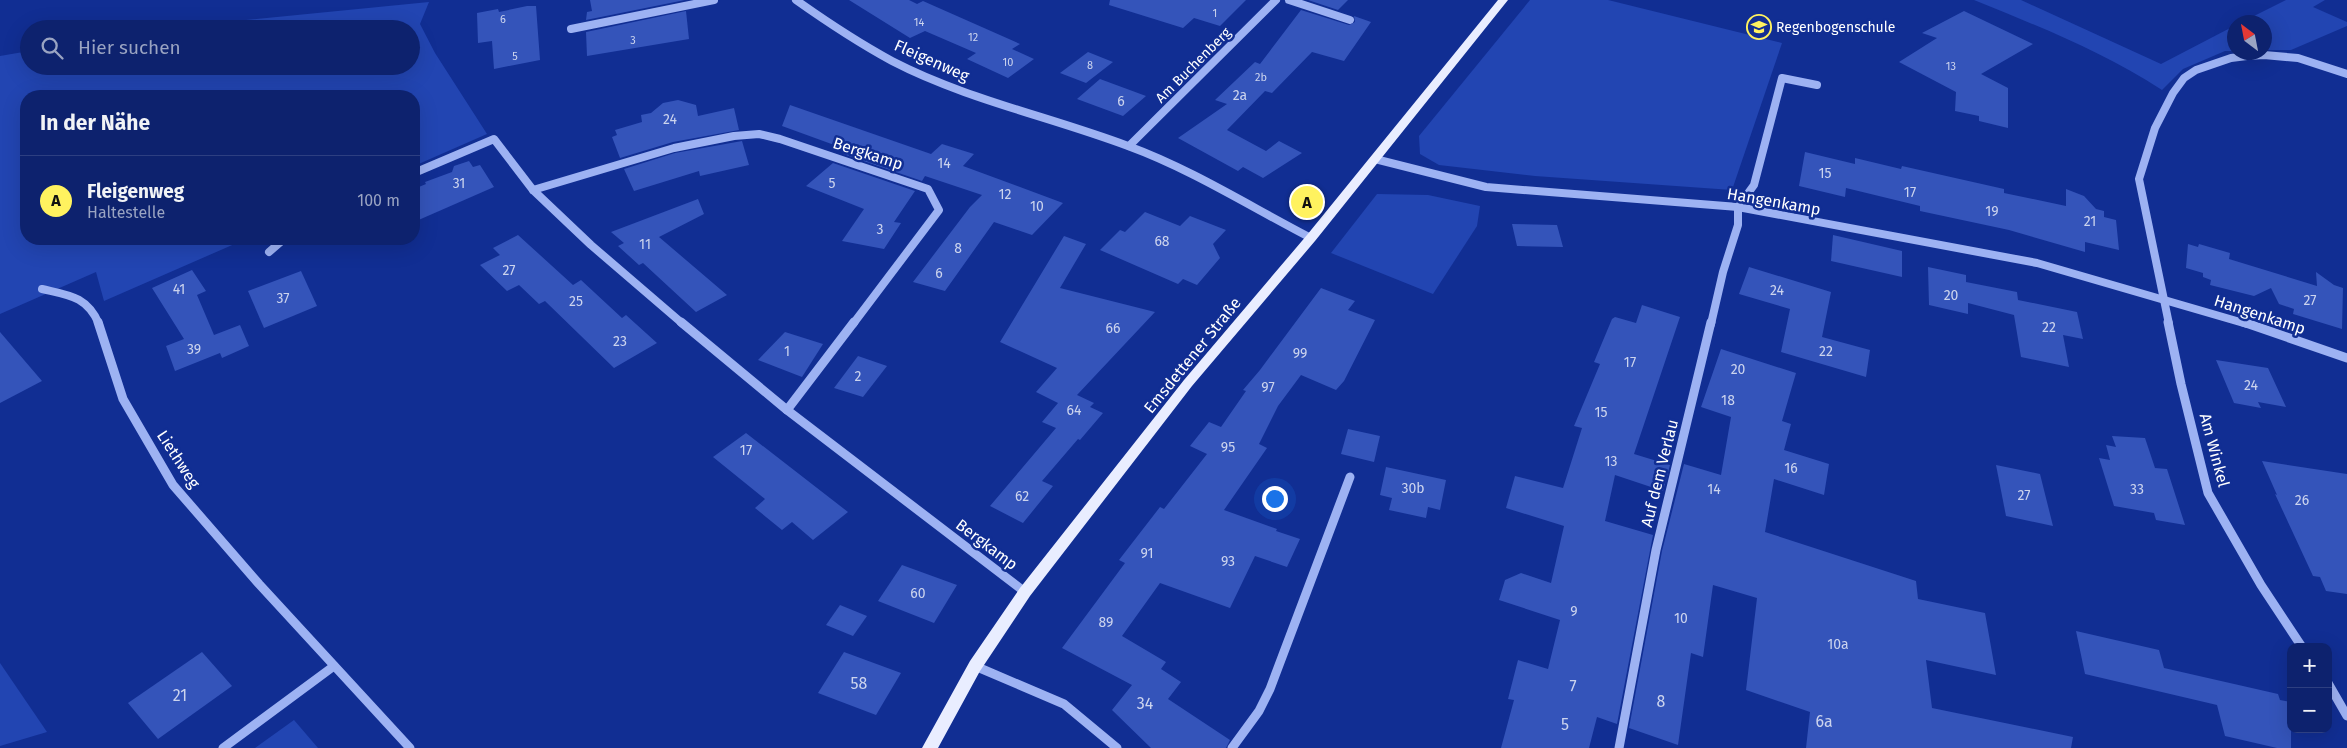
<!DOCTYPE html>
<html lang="de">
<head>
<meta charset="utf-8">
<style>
	:root { --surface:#0d226e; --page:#162a73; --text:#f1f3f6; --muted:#9aa4c2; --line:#2d3f81; --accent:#fff25f }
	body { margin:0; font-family:"Fira Sans",sans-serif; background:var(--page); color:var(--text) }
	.controls { position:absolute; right:15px; bottom:15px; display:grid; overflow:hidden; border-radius:10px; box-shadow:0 5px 20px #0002 }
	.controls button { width:45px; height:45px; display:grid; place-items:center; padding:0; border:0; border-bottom:1px solid var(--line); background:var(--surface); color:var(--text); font:25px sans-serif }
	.compass { position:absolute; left:2227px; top:15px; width:45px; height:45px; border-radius:50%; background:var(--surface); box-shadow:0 5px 20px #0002; rotate:328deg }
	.you { position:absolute; left:1274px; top:498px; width:18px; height:18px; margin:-12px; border:4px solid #fff; border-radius:50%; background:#1a73e8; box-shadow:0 0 0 8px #1a73e833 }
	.badge { display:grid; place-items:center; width:32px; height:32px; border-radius:50%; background:var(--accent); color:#111; font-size:16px; font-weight:700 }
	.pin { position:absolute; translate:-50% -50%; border:2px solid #fff; box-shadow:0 1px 5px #0006 }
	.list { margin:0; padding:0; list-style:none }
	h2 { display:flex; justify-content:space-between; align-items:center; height:65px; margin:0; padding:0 20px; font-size:21px }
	h2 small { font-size:16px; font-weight:400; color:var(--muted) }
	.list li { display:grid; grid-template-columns:32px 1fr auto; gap:15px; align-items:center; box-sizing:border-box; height:90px; padding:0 20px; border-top:1px solid var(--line) }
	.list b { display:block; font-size:19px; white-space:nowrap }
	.list p { margin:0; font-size:16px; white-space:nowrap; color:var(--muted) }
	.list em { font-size:16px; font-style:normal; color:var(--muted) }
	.icon { flex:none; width:28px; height:28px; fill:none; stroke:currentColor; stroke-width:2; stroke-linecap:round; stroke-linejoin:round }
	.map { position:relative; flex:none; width:2347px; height:748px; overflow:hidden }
	.search { position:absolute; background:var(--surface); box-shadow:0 5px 20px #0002; left:20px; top:20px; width:400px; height:55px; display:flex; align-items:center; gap:12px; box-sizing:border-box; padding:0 18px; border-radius:28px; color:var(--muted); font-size:19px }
	.panel { position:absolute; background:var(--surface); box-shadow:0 5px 20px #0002; left:20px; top:90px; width:400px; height:155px; border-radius:20px }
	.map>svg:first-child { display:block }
	.green { fill:#2245b2 }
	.building { fill:#3454ba }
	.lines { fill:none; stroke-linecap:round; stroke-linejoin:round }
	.minor-far1 { stroke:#9db2f3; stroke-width:8 }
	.minor { stroke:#9db2f3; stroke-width:9 }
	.major { fill:#e9edff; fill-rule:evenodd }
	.labels { text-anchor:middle; stroke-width:5; stroke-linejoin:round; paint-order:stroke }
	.far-number-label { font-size:11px; fill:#ccd4ee }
	.far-poi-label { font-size:14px; fill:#fff; stroke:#112e93; text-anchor:start }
	.far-street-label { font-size:14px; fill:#fff; stroke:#112e93 }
	.number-label { font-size:14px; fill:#ccd4ee }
	.street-label { font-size:16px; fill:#fff; stroke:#112e93 }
	.near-number-label { font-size:16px; fill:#ccd4ee }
</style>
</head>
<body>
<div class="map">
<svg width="2347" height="748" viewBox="0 0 2347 748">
	<rect width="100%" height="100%" fill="#112e93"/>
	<!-- green -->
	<g class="green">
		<polygon points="1530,0 1608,0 1782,43 1732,190 1535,176 1439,165 1420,154 1419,136"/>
		<path d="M 1974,0 L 2021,0 L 2161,64 L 2234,26 L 2234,51 L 2225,51 L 2183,69 L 2162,90 C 2102,51 2040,27 1974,0 Z"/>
		<polygon points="2286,0 2325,0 2313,7 2347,22 2347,26 2291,50 2265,50 2264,22 2242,22"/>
		<polygon points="429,2 420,24 435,53 487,134 414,166 414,96 26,96 26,239 246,239 104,301 96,272 0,314 0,56 29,51 29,66 411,66 411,29 156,29"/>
		<polygon points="1377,194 1428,195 1480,206 1477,226 1433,294 1331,253"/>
		<polygon points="0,663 47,732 0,746"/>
		<polygon points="294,720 318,748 255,748"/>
	</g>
	<!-- building -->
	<g class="building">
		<polygon points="590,0 685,0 586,20 587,12 592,11"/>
		<polygon points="849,0 909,0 917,4 923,1 1020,44 1012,49 1034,59 1008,78 967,59 976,53 925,31 910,38"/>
		<polygon points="1110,0 1246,0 1220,26 1194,18 1183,28 1109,5"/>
		<polygon points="1308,0 1348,0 1338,10"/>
		<polygon points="527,6 536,6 540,60 494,69 492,41 478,43 477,13 498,9 499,12"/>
		<polygon points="1301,10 1349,25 1355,22 1354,16 1371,22 1344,61 1312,52 1272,93 1265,91 1227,130 1266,151 1279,141 1302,153 1263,178 1243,167 1238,171 1178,138 1227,104 1215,100 1255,62 1260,64"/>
		<polygon points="686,11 689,39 587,56 586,32"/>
		<polygon points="1964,11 2033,44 1981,74 2008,88 2008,128 1979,121 1979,116 1955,111 1956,92 1899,62 1937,38 1922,33"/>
		<polygon points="1088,52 1113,62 1086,83 1060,73"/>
		<polygon points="1100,79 1146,96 1123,116 1077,99"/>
		<polygon points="678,100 696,105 698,116 734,108 739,130 673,142 620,158 612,137 617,135 615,130 642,122 641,115 651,113 663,103"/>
		<polygon points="790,105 931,154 942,144 974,154 963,166 1063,203 1032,235 994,222 945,291 913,282 970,207 982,195 925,176 922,181 843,154 848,150 782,126"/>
		<polygon points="742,141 749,165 700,176 699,171 634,191 624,169 675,153"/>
		<polygon points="1805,152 1855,164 1855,158 1901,169 1902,166 2004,189 2004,193 2066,206 2066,189 2084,196 2096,209 2104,211 2104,217 2116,220 2119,250 2085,242 2085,252 2009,230 1920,211 1920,206 1846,188 1845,197 1799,186"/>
		<polygon points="469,161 473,167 480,165 494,187 414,222 414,189 426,184 425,182 452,172 454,166"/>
		<polygon points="833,163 915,191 894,222 901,223 884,249 842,241 864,209 806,186"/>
		<polygon points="698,199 704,214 659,237 727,295 696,312 643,263 639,265 618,246 624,243 611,232"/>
		<polygon points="1145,212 1180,226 1190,216 1226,230 1213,244 1220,258 1197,285 1183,279 1178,284 1100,250 1120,230 1125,232"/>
		<polygon points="1512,224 1557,225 1563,247 1517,246"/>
		<polygon points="518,235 573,285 581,280 622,318 626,315 657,343 614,368 545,301 539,304 519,285 507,291 480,265 500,255 493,248"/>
		<polygon points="1833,235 1902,251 1902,277 1831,261"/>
		<polygon points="1064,236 1086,244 1060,288 1155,312 1077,395 1094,403 1090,407 1103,413 1080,440 1078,439 1042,481 1053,486 1023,523 990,506 1056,428 1042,422 1058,403 1036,392 1057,368 1000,342"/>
		<polygon points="2188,244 2198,247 2199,244 2230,253 2229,259 2317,286 2316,272 2334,285 2343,288 2342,329 2293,314 2294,309 2279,304 2271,288 2254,296 2210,285 2211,280 2203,277 2203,273 2186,268"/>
		<polygon points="1749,267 1831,292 1822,337 1870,350 1866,377 1781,352 1790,309 1739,294"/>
		<polygon points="1928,267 1966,275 1966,282 2017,292 2018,300 2077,312 2083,339 2063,335 2069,367 2021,357 2014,315 1968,303 1968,314 1929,305"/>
		<polygon points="192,270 206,291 197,295 214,335 240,325 249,346 222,358 220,353 175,371 166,346 184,339 152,288"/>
		<polygon points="301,271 317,306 264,328 248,291"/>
		<polygon points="1321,288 1355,301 1348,310 1375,320 1344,381 1336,390 1301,375 1278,406 1259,444 1267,448 1224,510 1277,529 1276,531 1300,539 1287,567 1255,556 1230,608 1160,583 1122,636 1166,662 1161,669 1181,682 1168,699 1230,740 1226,748 1151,748 1112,710 1132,685 1062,648 1125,563 1119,560 1160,507 1164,509 1207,454 1190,446 1209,422 1221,427 1246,391 1243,390 1260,370"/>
		<polygon points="1642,305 1680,317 1634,454 1670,465 1663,491 1615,475 1605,521 1653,535 1617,724 1597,717 1589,748 1501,748 1514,700 1508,699 1518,660 1548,669 1560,620 1499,600 1505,580 1521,573 1551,583 1564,526 1506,508 1515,476 1563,488 1582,428 1574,426 1600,364 1594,362 1612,319 1615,317 1636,323"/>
		<polygon points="0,332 42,381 0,403"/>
		<polygon points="785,332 823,344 802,377 758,360"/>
		<polygon points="1721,349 1796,373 1782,421 1791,424 1784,450 1829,464 1824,495 1774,479 1765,532 1916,581 1918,599 1985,613 1996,675 1926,660 1932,708 2073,737 2071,748 1806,748 1810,712 1746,690 1757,598 1713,585 1703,657 1691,653 1678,745 1629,728 1662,551 1684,464 1721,475 1731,417 1701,407"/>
		<polygon points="858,356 887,366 863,397 834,388"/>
		<polygon points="2216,360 2268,368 2286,407 2258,402 2261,408 2234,403"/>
		<polygon points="1348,429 1380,436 1374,462 1341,454"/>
		<polygon points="746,433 790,467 848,512 813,540 792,522 782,530 755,508 765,499 713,457"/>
		<polygon points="2112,436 2145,438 2155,468 2167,469 2185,525 2156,520 2154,513 2114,506 2099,458 2110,460 2106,445 2116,447"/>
		<polygon points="2262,461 2347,474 2347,594 2326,591 2320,577 2313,576 2275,494 2277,495"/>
		<polygon points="1996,465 2040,474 2053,526 2006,516"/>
		<polygon points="1386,467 1446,480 1440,510 1428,507 1426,518 1389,510 1392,498 1380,495"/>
		<polygon points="902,565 957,585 934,623 878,601"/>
		<polygon points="840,605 867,616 853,636 826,625"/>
		<polygon points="2076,631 2159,650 2164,668 2278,694 2280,700 2291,702 2291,748 2277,748 2225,736 2217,705 2085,674"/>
		<polygon points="202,652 232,686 158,739 128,703"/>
		<polygon points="844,652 901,673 876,715 818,693"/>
	</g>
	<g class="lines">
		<!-- minor-far1 -->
		<g class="minor-far1">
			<path d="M 796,0 C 827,22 859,43 892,61 C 965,99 1051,117 1128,146 C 1191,169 1251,207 1311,238"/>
			<polyline points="1289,0 1350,20"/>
			<polyline points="571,29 714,0"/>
			<polyline points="1129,146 1276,0"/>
			<polyline points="1375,159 1486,187 1738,207 2037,263 2247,324"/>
			<polyline points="414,173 494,139 533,190 591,245 683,324"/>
			<polyline points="533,190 674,148 734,136 759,134 780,139 928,189 939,210 853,324"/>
			<polyline points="269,252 284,239"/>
			<path d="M 42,289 C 68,295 87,296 99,324"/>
			<polyline points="1711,324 1723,272 1738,225 1738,207 1754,185 1782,78 1817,85"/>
			<polyline points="2169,324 2139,179 2155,128 2173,93 2184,78 2196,70 2231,58 2247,56 2264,55 2298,58 2347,74"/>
		</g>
		<!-- minor -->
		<g class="minor">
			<polyline points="98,322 123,399 173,485 259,584 410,748"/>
			<polyline points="681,322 787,410 1025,592"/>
			<polyline points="2168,322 2181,384 2208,493 2261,585 2302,647"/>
			<polyline points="2243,322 2347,358"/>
			<polyline points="787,410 854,322"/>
			<polyline points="975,666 1064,704 1117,748"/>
			<polyline points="2328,683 2347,716"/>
			<polyline points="223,748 334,666"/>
			<polyline points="1232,748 1259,711 1270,689 1350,477"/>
			<polyline points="1619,748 1656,550 1711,322"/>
		</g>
		<!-- major -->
		<polygon class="major" points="1498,0 1508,0 1315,241 1192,386 1030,596 980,671 938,748 922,748 970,661 1020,588 1184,380 1307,235"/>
	</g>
	<!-- icons -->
	<defs>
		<symbol id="school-ring" viewBox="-11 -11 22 22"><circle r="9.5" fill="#112e93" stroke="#fff25f" stroke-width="1.5"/><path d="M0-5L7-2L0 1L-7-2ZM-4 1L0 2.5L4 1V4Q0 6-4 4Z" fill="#fff25f"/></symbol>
	</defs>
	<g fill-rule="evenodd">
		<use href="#school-ring" x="1745" y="13" width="28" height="28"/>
	</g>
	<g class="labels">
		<!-- far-number labels -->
		<g class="far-number-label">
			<text x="1215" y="17">1</text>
			<text x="503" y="23">6</text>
			<text x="919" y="26">14</text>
			<text x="973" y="41">12</text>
			<text x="633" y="44">3</text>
			<text x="515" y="60">5</text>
			<text x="1008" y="66">10</text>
			<text x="1090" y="69">8</text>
			<text x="1951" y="70">13</text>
			<text x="1261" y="81">2b</text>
		</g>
		<!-- far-poi labels -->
		<g class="far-poi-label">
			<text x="1776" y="32">Regenbogenschule</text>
		</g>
		<!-- far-street labels -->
		<g class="far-street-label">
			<text transform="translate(1193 65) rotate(-45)" y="5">Am Buchenberg</text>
		</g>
		<!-- number labels -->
		<g class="number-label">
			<text x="1240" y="100">2a</text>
			<text x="1121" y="106">6</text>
			<text x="670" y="124">24</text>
			<text x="944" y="168">14</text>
			<text x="1825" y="178">15</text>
			<text x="459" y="188">31</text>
			<text x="832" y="188">5</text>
			<text x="1910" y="197">17</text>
			<text x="1005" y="199">12</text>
			<text x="1037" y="211">10</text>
			<text x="1992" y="216">19</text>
			<text x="2090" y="226">21</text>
			<text x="880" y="234">3</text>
			<text x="1162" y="246">68</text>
			<text x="645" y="249">11</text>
			<text x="958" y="253">8</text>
			<text x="509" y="275">27</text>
			<text x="939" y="278">6</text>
			<text x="179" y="294">41</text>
			<text x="1777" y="295">24</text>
			<text x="1951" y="300">20</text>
			<text x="283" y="303">37</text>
			<text x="2310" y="305">27</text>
			<text x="576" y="306">25</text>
			<text x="2049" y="332">22</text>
			<text x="1113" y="333">66</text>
			<text x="620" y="346">23</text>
			<text x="194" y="354">39</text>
			<text x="787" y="356">1</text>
			<text x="1826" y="356">22</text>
			<text x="1300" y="358">99</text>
			<text x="1630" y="367">17</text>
			<text x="1738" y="374">20</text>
			<text x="858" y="381">2</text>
			<text x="2251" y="390">24</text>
			<text x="1268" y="392">97</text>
			<text x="1728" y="405">18</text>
			<text x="1074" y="415">64</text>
			<text x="1601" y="417">15</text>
			<text x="1228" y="452">95</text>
			<text x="746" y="455">17</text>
			<text x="1611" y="466">13</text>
			<text x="1791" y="473">16</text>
			<text x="1413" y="493">30b</text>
			<text x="1714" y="494">14</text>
			<text x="2137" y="494">33</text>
			<text x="2024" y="500">27</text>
			<text x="1022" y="501">62</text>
			<text x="2302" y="505">26</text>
			<text x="1147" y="558">91</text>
			<text x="1228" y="566">93</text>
			<text x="918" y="598">60</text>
			<text x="1574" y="616">9</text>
			<text x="1681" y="623">10</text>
			<text x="1106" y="627">89</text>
			<text x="1838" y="649">10a</text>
		</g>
		<!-- street labels -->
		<g class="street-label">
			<text transform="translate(932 60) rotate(24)" y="6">Fleigenweg</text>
			<text transform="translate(868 153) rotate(18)" y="6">Bergkamp</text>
			<text transform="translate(1774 201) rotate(10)" y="6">Hangenkamp</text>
			<text transform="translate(2260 314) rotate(18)" y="6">Hangenkamp</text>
			<text transform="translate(1192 355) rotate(-51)" y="6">Emsdettener Straße</text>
			<text transform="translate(2215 450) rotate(75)" y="6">Am Winkel</text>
			<text transform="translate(179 459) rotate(57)" y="6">Liethweg</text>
			<text transform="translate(1659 473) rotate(-76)" y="6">Auf dem Verlau</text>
			<text transform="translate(987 544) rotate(37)" y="6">Bergkamp</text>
		</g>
		<!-- near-number labels -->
		<g class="near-number-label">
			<text x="859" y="689">58</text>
			<text x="1573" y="692">7</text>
			<text x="180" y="701">21</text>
			<text x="1661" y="707">8</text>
			<text x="1145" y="709">34</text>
			<text x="1824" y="727">6a</text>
			<text x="1565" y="730">5</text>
		</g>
	</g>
</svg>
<div class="controls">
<button>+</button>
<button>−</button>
</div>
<svg class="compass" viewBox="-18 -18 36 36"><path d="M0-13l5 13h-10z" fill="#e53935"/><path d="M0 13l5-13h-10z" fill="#9aa4c2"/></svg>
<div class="you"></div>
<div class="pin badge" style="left:1307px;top:202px">A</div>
<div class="search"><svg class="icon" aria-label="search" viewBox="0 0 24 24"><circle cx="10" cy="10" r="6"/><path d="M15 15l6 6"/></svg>Hier suchen</div>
<section class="panel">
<h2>In der Nähe<small></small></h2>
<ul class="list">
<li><span class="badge">A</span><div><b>Fleigenweg</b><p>Haltestelle</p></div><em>100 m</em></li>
</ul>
</section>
</div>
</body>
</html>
